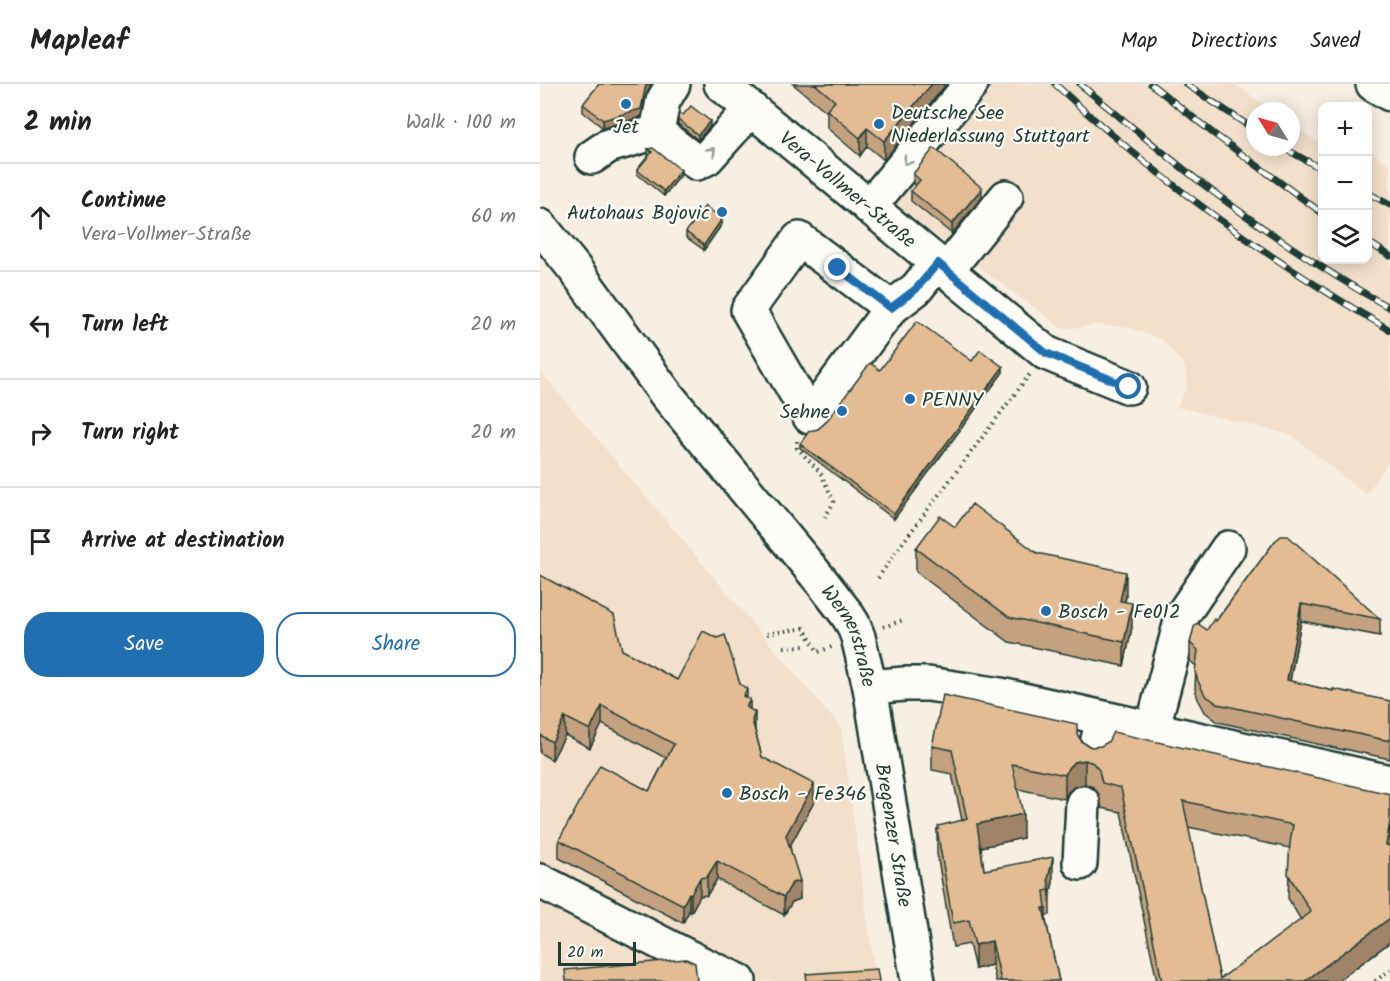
<!DOCTYPE html>
<html lang="en">
<head>
<meta charset="utf-8">
<style>
	:root { --surface:#fff; --page:#f2f2f2; --text:#222; --muted:#767676; --line:#e0e0e0; --accent:#1f6fb2 }
	body { margin:0; font-family:Kalam,sans-serif; background:var(--page); color:var(--text) }
	.controls { position:absolute; right:18px; top:18px; display:grid; overflow:hidden; border-radius:12px; box-shadow:0 3px 15px #0003 }
	.controls button { width:54px; height:54px; display:grid; place-items:center; padding:0; border:0; border-bottom:2px solid var(--line); background:var(--surface); color:var(--text); font:30px sans-serif }
	.compass { position:absolute; left:706px; top:18px; width:54px; height:54px; border-radius:50%; background:var(--surface); box-shadow:0 3px 15px #0003; rotate:307deg }
	.scale { position:absolute; left:18px; bottom:15px; width:78px; box-sizing:border-box; padding-left:6px; border:3px solid #1f3d34; border-top:0; font-size:16px; line-height:21px; white-space:nowrap; color:#1f3d34; -webkit-text-stroke:4px #fdfcf7; paint-order:stroke }
	.stop { position:absolute; width:18px; height:18px; margin:-14px; border:4px solid #1f6fb2; border-radius:50%; background:#fff }
	.stop.end { background:#1f6fb2; border-color:#fff; box-shadow:0 2px 6px #0008 }
	.list { margin:0; padding:0; list-style:none }
	h2 { display:flex; justify-content:space-between; align-items:center; height:78px; margin:0; padding:0 24px; font-size:26px }
	h2 small { font-size:20px; font-weight:400; color:var(--muted) }
	.list li { display:grid; grid-template-columns:39px 1fr auto; gap:18px; align-items:center; box-sizing:border-box; height:108px; padding:0 24px; border-top:2px solid var(--line) }
	.list b { display:block; font-size:22px; white-space:nowrap }
	.list p { margin:0; font-size:20px; white-space:nowrap; color:var(--muted) }
	.list em { font-size:20px; font-style:normal; color:var(--muted) }
	.actions { display:flex; gap:12px; padding:18px 24px }
	.actions a { flex:1; padding:14px 0; border:2px solid var(--accent); border-radius:24px; text-align:center; font-size:21px; color:var(--accent) }
	.actions .main { background:var(--accent); color:#fff }
	.icon { flex:none; width:33px; height:33px; fill:none; stroke:currentColor; stroke-width:2; stroke-linecap:round; stroke-linejoin:round }
	.map { position:relative; flex:none; width:850px; height:897px; overflow:hidden }
	header { display:flex; align-items:center; gap:36px; box-sizing:border-box; height:84px; padding:0 30px; background:var(--surface); border-bottom:2px solid var(--line) }
	header strong { font-size:28px }
	nav { display:flex; gap:33px; margin-inline-start:auto; font-size:21px }
	main { display:flex }
	aside { flex:1; background:var(--surface) }
	.map>svg:first-child { display:block }
	.built { fill:#f2e0cb }
	.lines { fill:none; stroke-linecap:round; stroke-linejoin:round }
	.minor-casing { stroke:#1f3d34; stroke-width:38 }
	.major-casing { stroke:#1f3d34; stroke-width:38 }
	.path { stroke:#1f3d34; stroke-width:4; stroke-dasharray:1.5 4.5; stroke-linecap:butt }
	.minor { stroke:#fdfcf7; stroke-width:33 }
	.major { stroke:#fdfcf7; stroke-width:33 }
	.rail-casing { stroke:#1f3d34; stroke-width:7 }
	.rail { stroke:#fdfcf7; stroke-width:4.5; stroke-dasharray:14; stroke-linecap:butt }
	.wall { fill:#c4a27f; stroke:#1f3d34; stroke-width:1.5; fill-rule:evenodd }
	.shaded-wall { fill:#a08468; stroke:#1f3d34; stroke-width:1.5 }
	.building { fill:#e4bc94; stroke:#1f3d34; stroke-width:1.5; fill-rule:evenodd }
	.oneway { stroke:#8e9c96 }
	.route { stroke:#1f6fb2; stroke-width:8 }
	.poi-dot { fill:#1f6fb2; stroke:#fdfcf7; stroke-width:2 }
	.labels { text-anchor:middle; stroke-width:4.5; stroke-linejoin:round; paint-order:stroke }
	.poi-label { font-size:20px; fill:#1f3d34; stroke:#fdfcf7; text-anchor:start }
	.street-label { font-size:20px; fill:#1f3d34; stroke:#fdfcf7 }
</style>
</head>
<body>
<header>
<strong>Mapleaf</strong>
<nav><a>Map</a><a>Directions</a><a>Saved</a></nav>
</header>
<main>
<aside>
<h2>2 min<small>Walk · 100 m</small></h2>
<ul class="list">
<li><svg class="icon" aria-label="ahead" viewBox="0 0 24 24"><path d="M12 20V5M6 11l6-6 6 6"/></svg><div><b>Continue</b><p>Vera-Vollmer-Straße</p></div><em>60 m</em></li>
<li><svg class="icon" aria-label="left" viewBox="0 0 24 24"><path d="M17 20v-9H6M10 6l-5 5 5 5"/></svg><div><b>Turn left</b></div><em>20 m</em></li>
<li><svg class="icon" aria-label="right" viewBox="0 0 24 24"><path d="M7 20v-9h11M14 6l5 5-5 5"/></svg><div><b>Turn right</b></div><em>20 m</em></li>
<li><svg class="icon" aria-label="arrive" viewBox="0 0 24 24"><path d="M6 21V4h12l-3 4 3 4H6"/></svg><div><b>Arrive at destination</b></div></li>
</ul>
<div class="actions"><a class="main">Save</a><a>Share</a></div>
</aside>
<div class="map">
<svg width="850" height="897" viewBox="0 0 850 897">
	<rect width="100%" height="100%" fill="#f8efe3"/>
	<filter id="ink" filterUnits="userSpaceOnUse"><feTurbulence type="fractalNoise" baseFrequency=".0167" numOctaves="2"/><feDisplacementMap in="SourceGraphic" scale="12" xChannelSelector="R" yChannelSelector="G"/><feConvolveMatrix kernelMatrix="1 2 1 2 8 2 1 2 1" color-interpolation-filters="sRGB"/></filter>
	<g filter="url(#ink)">
		<!-- built -->
		<g class="built">
			<polygon points="445,0 695,0 733,27 715,27 715,63 751,63 751,39 782,61 782,176 828,176 828,67 829,66 850,81 850,375 826,411 751,351 637,323 647,302 645,282 621,255 588,243 556,241 523,245 350,118"/>
			<polygon points="0,287 301,644 336,897 0,897"/>
		</g>
		<g class="lines">
			<defs>
				<g id="minor">
					<polyline points="133,0 123,17 117,48 157,79 167,74 211,25"/>
					<path id="s1" d="M 181,0 L 506,269 L 589,303"/>
					<polyline points="833,0 850,10"/>
					<polyline points="52,73 68,62 117,48"/>
					<polyline points="329,123 431,0"/>
					<polyline points="407,186 466,113"/>
					<polyline points="351,224 259,155 208,226 270,333 351,224 376,205 397,179"/>
					<polyline points="330,603 364,600 388,600 461,611 850,698"/>
					<polyline points="612,646 643,530 688,464"/>
					<polyline points="555,669 563,634"/>
					<polyline points="540,779 543,719"/>
					<polyline points="0,797 160,879 199,897"/>
				</g>
				<g id="major">
					<path id="s2" d="M 0,142 L 34,184 L 126,310 L 282,498 L 306,529 L 313,540 L 318,553 L 330,603 L 378,897"/>
				</g>
			</defs>
			<!-- minor casing -->
			<use href="#minor" class="minor-casing"/>
			<!-- major casing -->
			<use href="#major" class="major-casing"/>
			<!-- path -->
			<g class="path">
				<polyline points="257,357 257,364 280,388 294,418 285,433"/>
				<polyline points="338,494 358,465 490,290"/>
				<polyline points="343,543 363,536"/>
				<polyline points="227,550 264,544 278,568 292,563"/>
				<polyline points="244,563 266,562"/>
				<polyline points="835,897 850,886"/>
			</g>
			<!-- minor -->
			<use href="#minor" class="minor"/>
			<!-- major -->
			<use href="#major" class="major"/>
			<defs>
				<g id="rail">
					<path d="M 515,0 C 616,94 730,177 850,246"/>
					<path d="M 540,0 C 580,33 619,66 660,98 C 721,144 784,187 850,224"/>
					<polyline points="611,0 674,50 782,129"/>
					<polyline points="646,0 715,46"/>
					<polyline points="742,63 782,85"/>
					<polyline points="828,109 850,121"/>
					<polyline points="828,158 850,172"/>
				</g>
			</defs>
			<!-- rail casing -->
			<use href="#rail" class="rail-casing"/>
			<!-- rail -->
			<use href="#rail" class="rail"/>
		</g>
		<!-- wall -->
		<g class="wall">
			<polygon points="253,0 404,0 404,3 344,76 327,62 320,72 287,44 287,28"/>
			<polygon points="105,13 101,33 63,44 43,28 43,20"/>
			<polygon points="143,31 170,42 158,56 138,40 138,35"/>
			<polygon points="108,65 141,91 124,112 97,90 97,86 109,71 108,70"/>
			<polygon points="373,90 442,113 412,150 371,117 371,107 375,102 373,99"/>
			<polygon points="182,140 164,166 146,153 146,148"/>
			<polygon points="432,277 463,288 354,435 260,364 260,360 285,339 340,286"/>
			<polygon points="415,443 497,469 586,512 585,518 592,543 584,582 469,558 376,488 376,464"/>
			<polygon points="735,457 840,535 840,552 761,537 750,597 793,607 850,617 850,675 804,665 804,666 678,638 665,628 658,615 655,605 656,582 650,577 650,559 667,546 676,537"/>
			<polygon points="0,491 82,566 137,596 200,600 207,615 215,646 222,673 274,718 250,762 260,815 252,818 244,831 177,795 167,811 160,812 151,828 149,827 143,839 19,774 19,756 109,707 126,674 62,640 50,664 25,651 12,676 0,669"/>
			<path d="M 537,650 L 542,658 L 551,663 L 850,710 L 850,858 L 798,897 L 617,897 L 581,728 L 562,724 L 559,710 L 553,703 L 545,700 L 534,703 L 528,708 L 525,715 L 478,705 L 483,754 L 441,763 L 444,786 L 513,798 L 510,812 L 510,831 L 506,831 L 506,837 L 519,897 L 456,897 L 452,881 L 435,885 L 429,860 L 413,863 L 397,770 L 397,745 L 422,736 L 412,690 L 392,686 L 392,662 ZM 648,743 L 750,764 L 748,814 L 761,836 L 680,895 Z"/>
		</g>
		<!-- shaded-wall -->
		<g class="shaded-wall">
			<polygon points="107,0 111,0 105,13 101,33 63,44 63,36 105,5"/>
			<polygon points="392,0 404,0 404,3 344,76 344,57"/>
			<polygon points="170,37 170,42 158,56 158,51"/>
			<polygon points="327,44 327,62 320,72 320,54"/>
			<polygon points="141,86 141,91 124,112 124,107"/>
			<polygon points="442,104 442,113 412,150 412,140"/>
			<polygon points="182,135 182,140 164,166 164,161"/>
			<polygon points="463,283 463,288 354,435 354,430"/>
			<polygon points="586,488 586,512 580,542 580,517"/>
			<polygon points="592,519 592,543 584,582 584,558"/>
			<polygon points="761,520 761,537 747,613 747,596"/>
			<polygon points="207,605 207,621 210,616 210,635 203,612"/>
			<polygon points="62,622 62,640 50,664 50,646"/>
			<polygon points="215,628 215,646 212,636"/>
			<polygon points="25,633 25,651 12,676 12,658"/>
			<polygon points="545,676 545,700 534,703 528,708 525,715 525,691 528,684 534,678"/>
			<polygon points="274,700 274,718 246,769 246,751"/>
			<polygon points="483,730 483,754 437,764 437,740"/>
			<polygon points="850,738 850,762 846,761"/>
			<polygon points="513,773 513,798 510,812 508,795"/>
			<polygon points="177,777 177,795 167,811 167,793"/>
			<polygon points="160,794 160,812 151,828 151,810"/>
			<polygon points="260,797 260,815 252,818 244,831 244,813 252,799"/>
			<polygon points="149,809 149,827 143,839 143,821"/>
			<polygon points="503,824 506,824 506,848"/>
			<polygon points="850,834 850,858 798,897 765,897"/>
			<polygon points="452,857 452,881 435,885 435,861"/>
		</g>
		<!-- building -->
		<g class="building">
			<polygon points="59,0 107,0 105,5 101,25 63,36 43,20"/>
			<polygon points="275,0 392,0 344,57 327,44 320,54 287,26 295,17"/>
			<polygon points="151,22 170,37 158,51 138,35 139,28 143,31"/>
			<polygon points="113,64 141,86 124,107 97,86 112,68 108,65"/>
			<polygon points="394,64 442,104 412,140 371,107 380,96 373,90"/>
			<polygon points="165,122 182,135 164,161 146,148"/>
			<polygon points="377,237 432,277 440,266 463,283 354,430 260,360 269,347 278,345 285,339 330,279 340,286"/>
			<polygon points="432,420 497,469 586,488 580,517 592,519 584,558 469,533 376,464 400,432 415,443"/>
			<polygon points="741,452 748,452 840,535 761,520 747,596 793,607 793,605 850,617 850,657 804,647 804,648 678,620 665,611 658,597 655,588 658,566 650,559 654,543 657,539 667,546 674,535 676,537 735,457"/>
			<polygon points="0,491 74,531 82,566 137,596 163,547 177,554 185,551 200,600 207,605 203,612 210,616 206,623 215,628 212,636 222,673 274,700 246,751 260,797 252,799 244,813 177,777 167,793 160,794 151,810 149,809 143,821 19,756 60,681 109,707 134,660 62,622 50,646 25,633 12,658 0,651"/>
			<path d="M 403,611 L 537,640 L 537,650 L 542,658 L 551,663 L 561,662 L 568,658 L 573,648 L 850,710 L 850,738 L 846,761 L 850,762 L 850,834 L 765,897 L 622,897 L 581,704 L 562,699 L 559,686 L 553,679 L 545,676 L 534,678 L 528,684 L 525,691 L 472,680 L 483,730 L 437,740 L 444,786 L 513,773 L 508,795 L 510,806 L 504,807 L 506,824 L 503,824 L 519,897 L 461,897 L 452,857 L 435,861 L 429,836 L 413,839 L 397,745 L 399,745 L 398,742 L 427,735 L 412,666 L 392,662 ZM 643,717 L 753,741 L 750,759 L 748,790 L 771,828 L 680,895 Z"/>
			<polygon points="146,875 155,879 157,897 26,897 25,886"/>
			<polygon points="337,885 339,897 267,897 266,890"/>
		</g>
		<!-- one-way arrows -->
		<defs><path id="oneway-chevron" d="M-2-3.5L2.5 0L-2 3.5" fill="none" stroke-width="1.6" stroke-linecap="round" stroke-linejoin="round" transform="scale(1.5)"/></defs>
		<g class="oneway">
			<use href="#oneway-chevron" transform="translate(172 67) rotate(-46)"/>
			<use href="#oneway-chevron" transform="translate(367 77) rotate(130)"/>
		</g>
	</g>
	<g class="lines" filter="url(#ink)">
		<!-- route -->
		<polyline class="route" points="298,184 351,224 376,205 398,179 506,269 589,303"/>
	</g>
	<!-- markers -->
	<g class="poi-dot">
		<circle cx="86" cy="20" r="6"/>
		<circle cx="339" cy="40" r="6"/>
		<circle cx="182" cy="128" r="6"/>
		<circle cx="370" cy="315" r="6"/>
		<circle cx="302" cy="327" r="6"/>
		<circle cx="506" cy="527" r="6"/>
		<circle cx="187" cy="709" r="6"/>
	</g>
	<g class="labels">
		<!-- poi labels -->
		<g class="poi-label">
			<text x="351" y="35">Deutsche See<tspan x="351" dy="23">Niederlassung Stuttgart</tspan></text>
			<text x="86" y="49" text-anchor="middle">Jet</text>
			<text x="170" y="135" text-anchor="end">Autohaus Bojovic</text>
			<text x="382" y="322">PENNY</text>
			<text x="290" y="334" text-anchor="end">Sehne</text>
			<text x="518" y="534">Bosch - Fe012</text>
			<text x="199" y="716">Bosch - Fe346</text>
		</g>
		<!-- street labels -->
		<g class="street-label">
			<text dy="7" stroke="none"><textPath href="#s1" startOffset="165">Vera-Vollmer-Straße</textPath></text>
			<text dy="7" stroke="none"><textPath href="#s2" startOffset="516">Wernerstraße</textPath></text>
			<text dy="7" stroke="none"><textPath href="#s2" startOffset="722">Bregenzer Straße</textPath></text>
		</g>
	</g>
</svg>
<div class="controls">
<button>+</button>
<button>−</button>
<button><svg class="icon" aria-label="layers" viewBox="0 0 24 24"><path d="M12 4l9 5-9 5-9-5zM3 14l9 5 9-5"/></svg></button>
</div>
<svg class="compass" viewBox="-18 -18 36 36"><path d="M0-13l5 13h-10z" fill="#e53935"/><path d="M0 13l5-13h-10z" fill="#767676"/></svg>
<div class="scale">20 m</div>
<div class="stop" style="left:589px;top:303px"></div>
<div class="stop end" style="left:298px;top:184px"></div>
</div>
</main>
</body>
</html>
